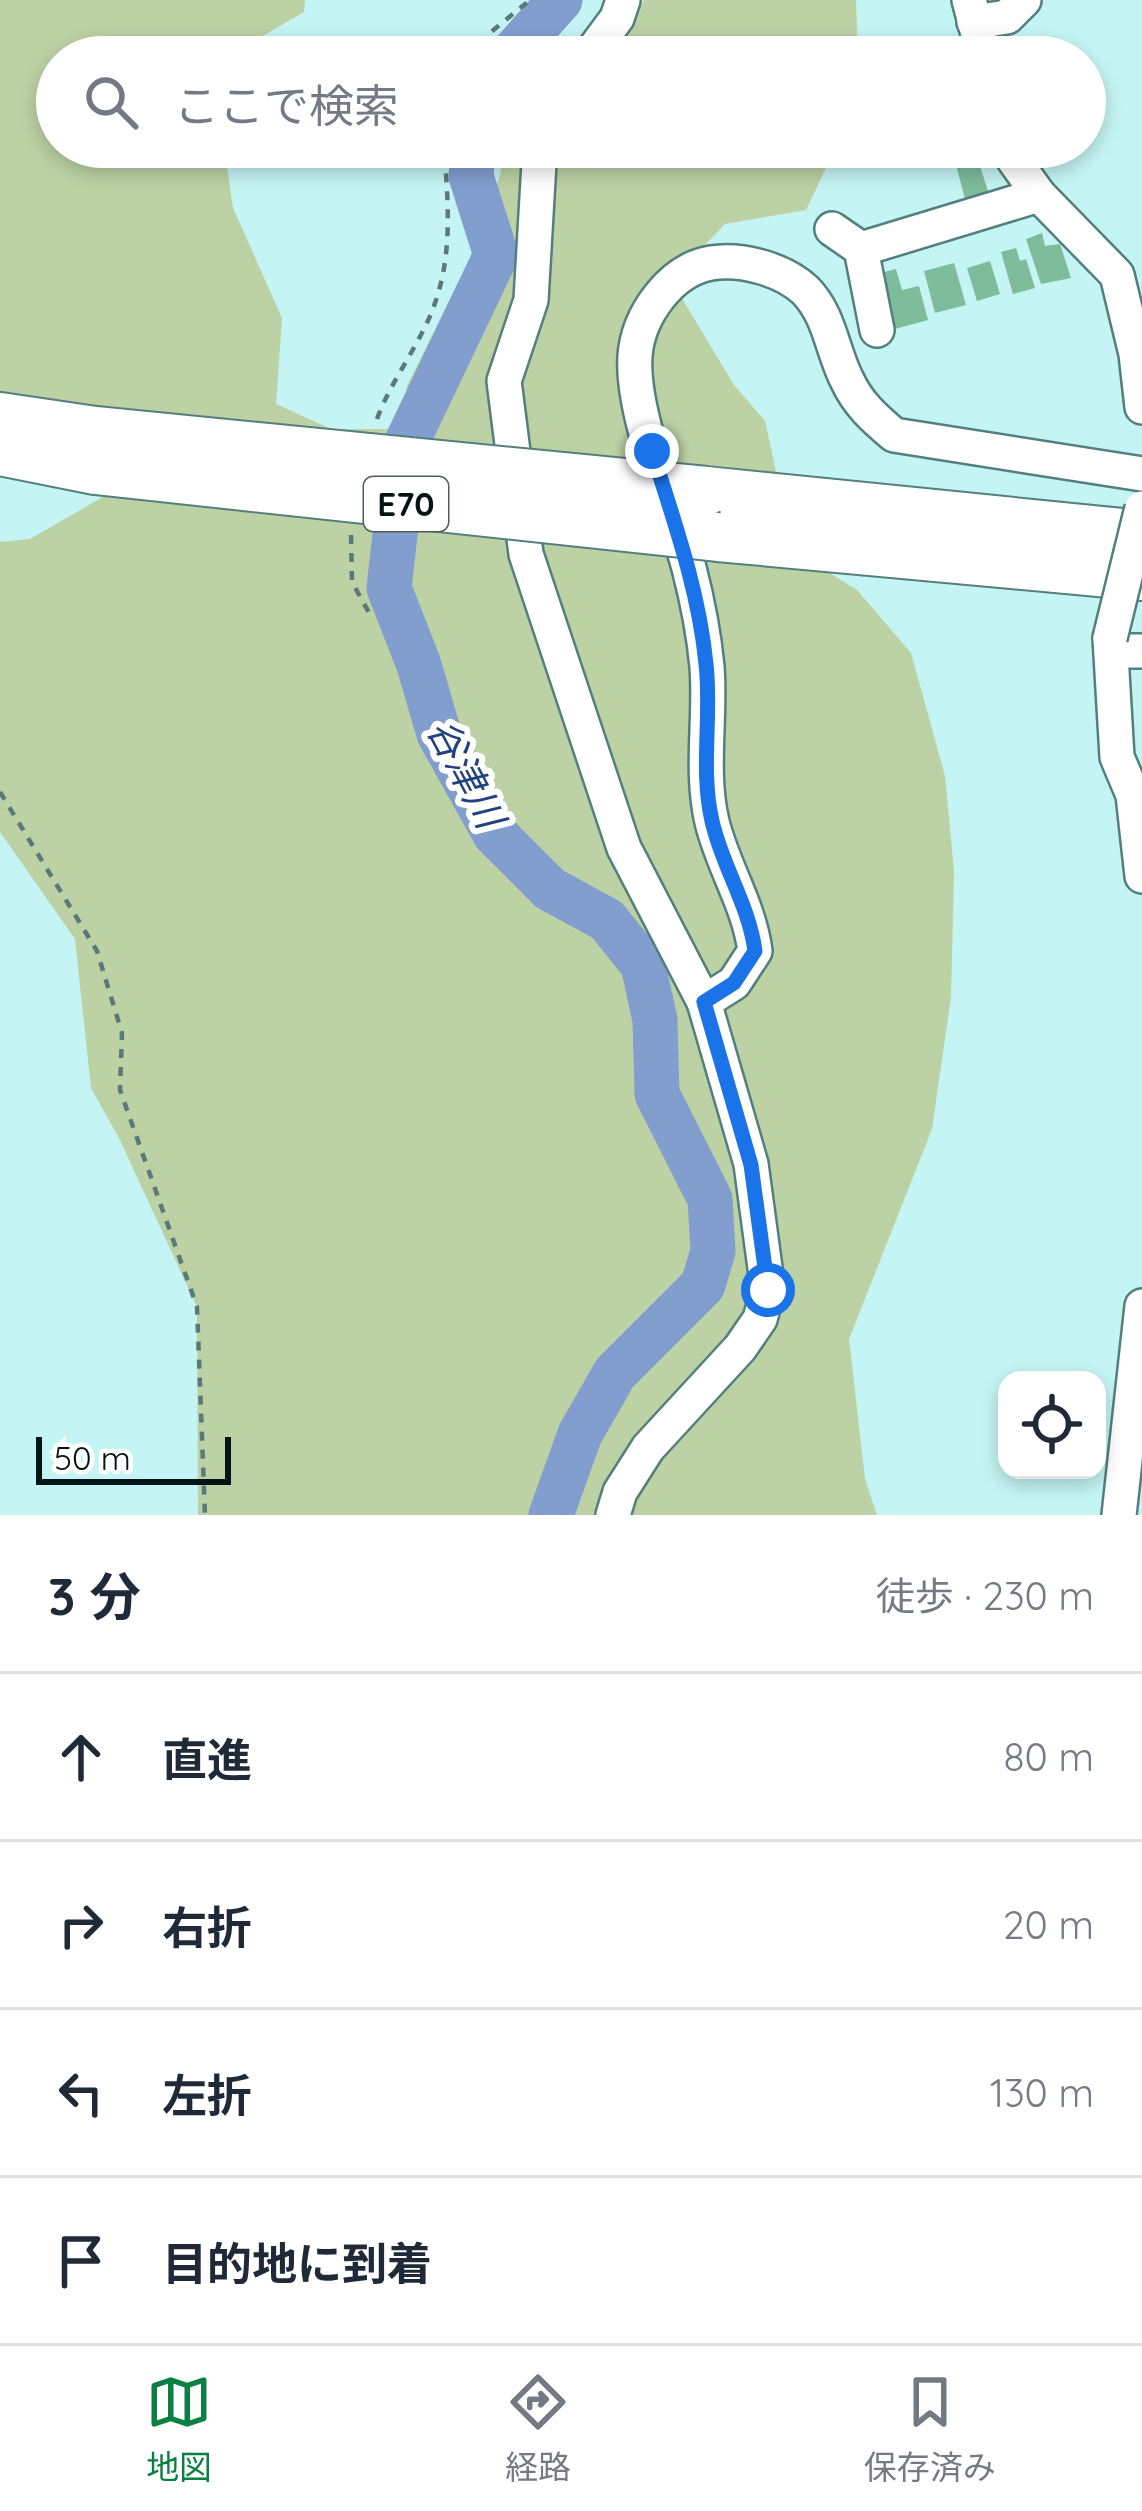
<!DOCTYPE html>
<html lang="ja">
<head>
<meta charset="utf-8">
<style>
	:root { --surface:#fff; --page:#f6f6f7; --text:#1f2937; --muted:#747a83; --line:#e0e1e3; --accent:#0b8043 }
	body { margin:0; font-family:Quicksand,"Noto Sans JP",sans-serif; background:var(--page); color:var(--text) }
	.controls { position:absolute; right:36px; bottom:36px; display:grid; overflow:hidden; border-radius:24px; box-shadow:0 6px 18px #0003 }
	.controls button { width:108px; height:108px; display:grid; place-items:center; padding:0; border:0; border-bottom:3px solid var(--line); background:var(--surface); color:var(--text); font:60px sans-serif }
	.scale { position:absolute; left:36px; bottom:30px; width:195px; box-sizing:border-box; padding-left:12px; border:6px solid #031414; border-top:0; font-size:33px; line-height:42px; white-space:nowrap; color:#031414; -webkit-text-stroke:9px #fff; paint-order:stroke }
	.stop { position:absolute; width:36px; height:36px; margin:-27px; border:9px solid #1a73e8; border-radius:50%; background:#fff }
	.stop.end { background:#1a73e8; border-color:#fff; box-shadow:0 3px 12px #0008 }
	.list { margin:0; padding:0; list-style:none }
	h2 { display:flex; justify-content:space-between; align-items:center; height:156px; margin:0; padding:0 48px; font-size:51px }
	h2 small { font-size:39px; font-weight:400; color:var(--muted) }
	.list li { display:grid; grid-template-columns:78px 1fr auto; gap:36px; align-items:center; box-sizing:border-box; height:168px; padding:0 48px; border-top:3px solid var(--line) }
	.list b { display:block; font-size:45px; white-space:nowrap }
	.list em { font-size:39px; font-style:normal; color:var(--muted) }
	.icon { flex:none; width:66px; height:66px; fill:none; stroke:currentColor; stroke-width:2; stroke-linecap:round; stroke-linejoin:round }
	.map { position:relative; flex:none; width:1142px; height:1515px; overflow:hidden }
	.search { position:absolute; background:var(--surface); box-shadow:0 6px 18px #0003; left:36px; right:36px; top:36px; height:132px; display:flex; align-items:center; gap:30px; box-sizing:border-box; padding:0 42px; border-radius:66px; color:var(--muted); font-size:45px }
	.sheet { height:828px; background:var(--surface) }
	nav { display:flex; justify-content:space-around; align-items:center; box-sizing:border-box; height:168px; border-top:3px solid var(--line); background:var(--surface); font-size:33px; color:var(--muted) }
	nav a { display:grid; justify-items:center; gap:6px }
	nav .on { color:var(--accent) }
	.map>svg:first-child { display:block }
	.green { fill:#bcd1a4 }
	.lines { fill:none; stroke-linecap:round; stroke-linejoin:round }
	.river { stroke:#829ecf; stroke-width:45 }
	.building { fill:#7ebc9c }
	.minor-casing { stroke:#53807f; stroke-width:38 }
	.highway-casing { stroke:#53807f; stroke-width:52 }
	.path { stroke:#5a7978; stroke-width:4.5; stroke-dasharray:9 9; stroke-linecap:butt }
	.minor { stroke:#fff; stroke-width:33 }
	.highway { stroke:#fff; stroke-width:48 }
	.minor-bridge-casing { stroke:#53807f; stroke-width:38; stroke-linecap:butt }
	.highway-bridge-casing { stroke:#53807f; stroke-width:52; stroke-linecap:butt }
	.minor-bridge { stroke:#fff; stroke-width:33 }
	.highway-bridge { stroke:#fff; stroke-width:48 }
	.route { stroke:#1a73e8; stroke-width:15 }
	.labels { text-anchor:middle; stroke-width:12; stroke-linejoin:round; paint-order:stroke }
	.shield { fill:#fff; stroke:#4f5a5a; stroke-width:3 }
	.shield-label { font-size:33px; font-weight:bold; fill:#031414 }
	.water-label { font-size:39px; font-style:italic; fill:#21427e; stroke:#fff }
</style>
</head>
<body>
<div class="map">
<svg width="1142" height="1515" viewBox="0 0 1142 1515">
	<rect width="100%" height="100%" fill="#c4f4f3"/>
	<!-- green -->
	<g class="green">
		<polygon points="0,0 305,0 304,12 254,41 242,57 57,57 57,147 224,147 233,208 282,318 276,404 331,429 400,429 407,386 487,224 507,147 836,147 806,210 725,224 671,280 734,385 765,421 793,550 857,590 911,653 945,776 954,871 951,997 932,1129 849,1339 865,1479 877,1515 198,1515 197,1307 119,1138 91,1088 75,939 0,832 0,542 30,539 115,490 0,402"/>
		<polygon points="644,0 856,0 858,57 613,57"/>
	</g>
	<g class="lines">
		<!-- river -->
		<g class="river">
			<polyline points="509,57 560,0"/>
			<polyline points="473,147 471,176 496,255 405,446 389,588 419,665 439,734 495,834 550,889 607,920 643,965 655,1020 657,1094 710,1199 713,1251 703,1285 615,1373 580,1434 551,1515"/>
		</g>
	</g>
	<!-- building -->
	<g class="building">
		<polygon points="977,157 988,191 965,199 956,165"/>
		<polygon points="1042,233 1045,246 1060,244 1071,278 1041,284 1026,239"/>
		<polygon points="1016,248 1020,261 1026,259 1035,288 1013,294 1001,252"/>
		<polygon points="990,261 1000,294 977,301 967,268"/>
		<polygon points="954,263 966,305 935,313 924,271"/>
		<polygon points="896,269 902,290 919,286 928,320 895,329 880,273"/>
	</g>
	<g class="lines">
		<defs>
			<g id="minor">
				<polyline points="969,0 984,57"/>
				<polyline points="974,22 1007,17 1024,0"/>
				<polyline points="588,57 617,18 623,0"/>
				<polyline points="545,147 539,163 531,300 504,381 526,554 624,848 704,1002 751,1164 768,1290 760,1319 740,1348 648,1448 620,1492 613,1515"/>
				<polyline points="1010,147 1014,160 1039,195 1117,275 1136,354 1142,407"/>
				<polyline points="832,229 861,249"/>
				<polyline points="877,330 861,249 1039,195"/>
				<polyline points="1110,638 1117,757 1133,795 1142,876"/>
				<polyline points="1111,651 1142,651"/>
				<path d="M 704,1002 L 734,983 L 755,951 C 749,905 723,867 712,822 C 700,771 711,718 707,667 C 704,635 697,599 689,568 C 673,509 631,415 635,356 C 638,316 670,270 711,263 C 741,258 782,269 805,290 C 830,315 832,351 847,380 C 858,404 874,418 894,435 L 1142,474"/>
				<polyline points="1119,1515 1142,1306"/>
			</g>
			<g id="highway">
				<polyline points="0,417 95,431"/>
				<polyline points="0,451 95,470"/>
				<polyline points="706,491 1142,535"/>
				<polyline points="718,537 1142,576"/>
			</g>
		</defs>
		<!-- minor casing -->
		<use href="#minor" class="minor-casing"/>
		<!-- highway casing -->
		<use href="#highway" class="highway-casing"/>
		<!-- path -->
		<g class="path">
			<polyline points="467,57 486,36 530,0"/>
			<path d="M 377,419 C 392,378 421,344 435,303 C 453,252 448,200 444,147"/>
			<polyline points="351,535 352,582 372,618"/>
			<polyline points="0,792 97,951 122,1033 120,1090 197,1307 205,1515"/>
		</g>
		<!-- minor -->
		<use href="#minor" class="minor"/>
		<!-- highway -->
		<use href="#highway" class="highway"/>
		<defs>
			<polyline id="minor-bridge" points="1110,638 1142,508"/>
			<g id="highway-bridge">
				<polyline points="95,431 706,491"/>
				<polyline points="95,470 718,537"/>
			</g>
		</defs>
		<!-- minor-bridge casing -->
		<use href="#minor-bridge" class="minor-bridge-casing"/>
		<!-- highway-bridge casing -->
		<use href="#highway-bridge" class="highway-bridge-casing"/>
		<!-- minor-bridge -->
		<use href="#minor-bridge" class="minor-bridge"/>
		<!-- highway-bridge -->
		<use href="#highway-bridge" class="highway-bridge"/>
	</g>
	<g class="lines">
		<!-- route -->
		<path class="route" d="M 652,451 C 674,521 699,591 706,664 C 712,716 700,769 712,821 C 722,866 749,905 755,951 L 734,983 L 704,1002 L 751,1165 L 768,1290"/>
	</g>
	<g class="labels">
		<!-- shield labels -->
		<rect class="shield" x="364" y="477" width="84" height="54" rx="9"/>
		<g class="shield-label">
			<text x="406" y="516">E70</text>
		</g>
		<!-- water labels -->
		<g class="water-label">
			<text transform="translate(466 773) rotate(62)" y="14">谷津川</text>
		</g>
	</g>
</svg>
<div class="controls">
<button><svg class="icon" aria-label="locate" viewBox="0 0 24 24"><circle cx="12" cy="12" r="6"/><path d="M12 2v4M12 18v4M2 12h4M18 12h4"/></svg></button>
</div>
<div class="scale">50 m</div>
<div class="stop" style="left:768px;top:1290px"></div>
<div class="stop end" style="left:652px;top:451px"></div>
<div class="search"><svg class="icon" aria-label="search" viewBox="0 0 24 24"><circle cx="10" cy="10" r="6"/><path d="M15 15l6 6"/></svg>ここで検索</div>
</div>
<section class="sheet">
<h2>3 分<small>徒歩 · 230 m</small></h2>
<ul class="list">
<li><svg class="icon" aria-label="ahead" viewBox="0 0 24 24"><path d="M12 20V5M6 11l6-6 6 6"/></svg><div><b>直進</b></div><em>80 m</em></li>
<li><svg class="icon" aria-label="right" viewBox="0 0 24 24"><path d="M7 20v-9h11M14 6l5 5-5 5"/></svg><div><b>右折</b></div><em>20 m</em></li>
<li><svg class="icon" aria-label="left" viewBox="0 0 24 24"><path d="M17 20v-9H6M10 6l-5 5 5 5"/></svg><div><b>左折</b></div><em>130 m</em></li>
<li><svg class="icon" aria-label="arrive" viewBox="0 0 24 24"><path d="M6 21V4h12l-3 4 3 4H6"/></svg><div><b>目的地に到着</b></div></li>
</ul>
</section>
<nav>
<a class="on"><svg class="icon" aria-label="map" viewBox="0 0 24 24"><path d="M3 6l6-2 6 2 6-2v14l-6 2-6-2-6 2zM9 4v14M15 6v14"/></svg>地図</a>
<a><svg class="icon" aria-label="directions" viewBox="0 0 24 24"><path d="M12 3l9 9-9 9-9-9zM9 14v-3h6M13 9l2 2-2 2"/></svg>経路</a>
<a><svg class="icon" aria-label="saved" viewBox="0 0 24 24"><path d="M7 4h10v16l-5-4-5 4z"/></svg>保存済み</a>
</nav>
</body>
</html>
